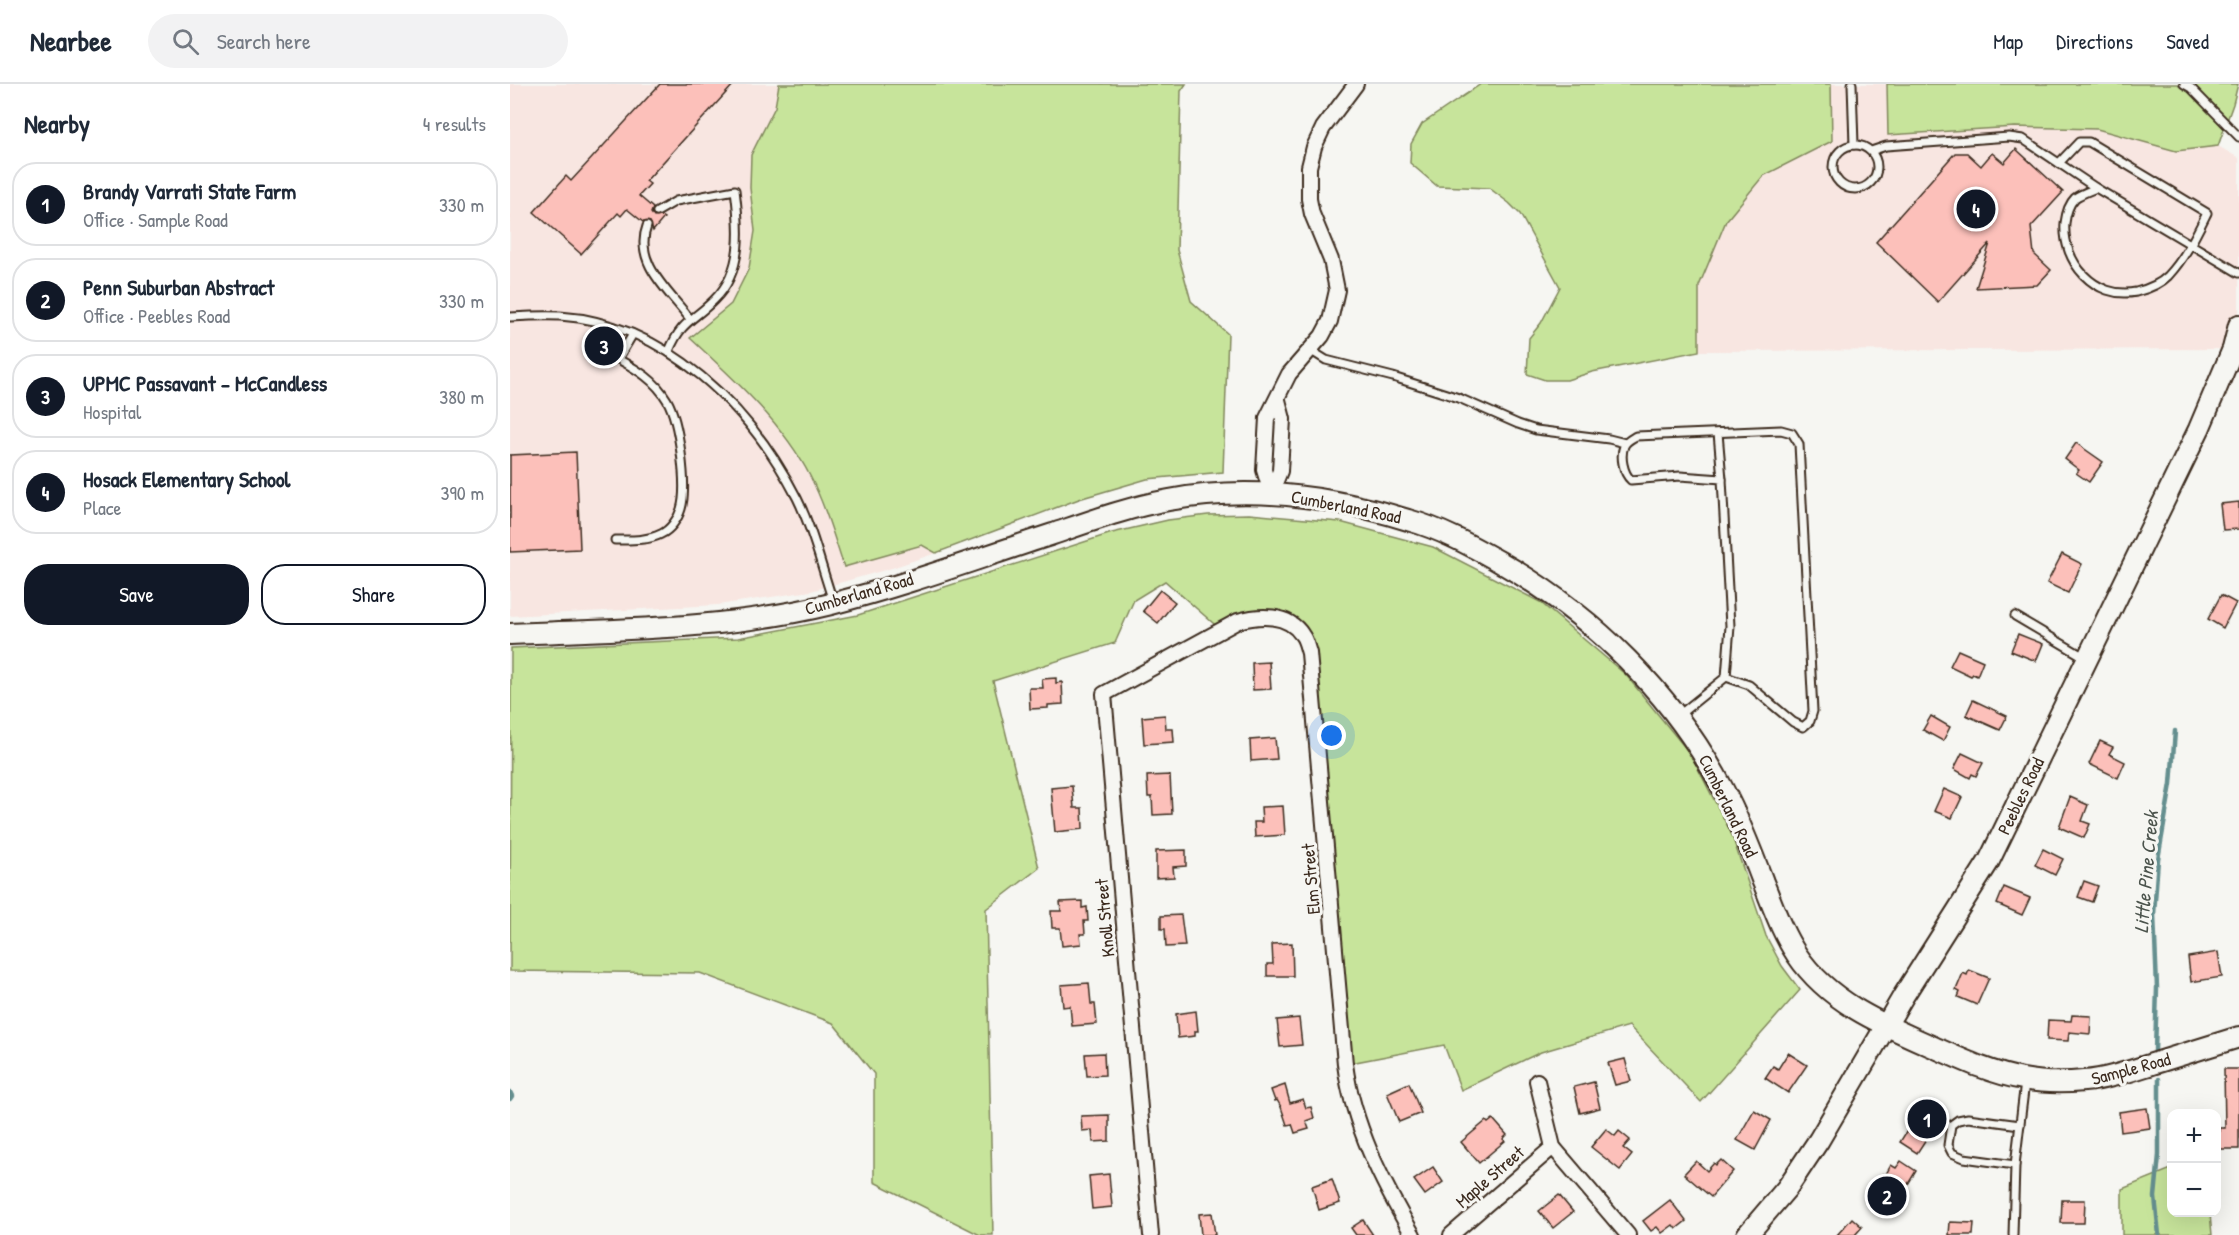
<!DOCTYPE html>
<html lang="en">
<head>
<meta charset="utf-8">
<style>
	:root { --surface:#fff; --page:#f2f2f3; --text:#1f2937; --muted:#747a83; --line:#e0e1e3; --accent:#111827 }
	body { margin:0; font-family:"Patrick Hand",sans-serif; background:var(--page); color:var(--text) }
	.controls { position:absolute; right:18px; bottom:18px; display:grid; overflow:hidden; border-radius:12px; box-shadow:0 6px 24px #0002 }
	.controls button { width:54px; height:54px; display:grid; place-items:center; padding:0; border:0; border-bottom:2px solid var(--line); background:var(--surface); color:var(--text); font:30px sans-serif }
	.you { position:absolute; left:822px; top:652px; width:21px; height:21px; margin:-15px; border:4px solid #fff; border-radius:50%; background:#1a73e8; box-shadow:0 0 0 9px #1a73e833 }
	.badge { display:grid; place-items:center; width:39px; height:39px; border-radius:50%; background:var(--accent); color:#fff; font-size:20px; font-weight:700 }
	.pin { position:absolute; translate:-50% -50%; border:3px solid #fff; box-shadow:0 2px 6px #0006 }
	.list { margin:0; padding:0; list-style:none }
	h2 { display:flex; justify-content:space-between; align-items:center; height:78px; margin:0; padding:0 24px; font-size:26px }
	h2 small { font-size:20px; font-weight:400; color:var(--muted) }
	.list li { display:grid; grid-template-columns:39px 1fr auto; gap:18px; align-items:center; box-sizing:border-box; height:84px; margin:0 12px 12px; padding:0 12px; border:2px solid var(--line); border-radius:24px }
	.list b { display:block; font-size:22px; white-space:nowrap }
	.list p { margin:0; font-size:20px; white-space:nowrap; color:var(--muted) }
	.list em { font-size:20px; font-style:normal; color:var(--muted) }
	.actions { display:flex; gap:12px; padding:18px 24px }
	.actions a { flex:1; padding:14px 0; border:2px solid var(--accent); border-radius:24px; text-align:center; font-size:21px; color:var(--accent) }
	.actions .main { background:var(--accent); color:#fff }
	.icon { flex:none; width:33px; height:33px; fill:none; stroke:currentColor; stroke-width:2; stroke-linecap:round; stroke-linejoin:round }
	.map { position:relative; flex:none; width:1729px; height:1151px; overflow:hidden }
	header { display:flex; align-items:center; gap:36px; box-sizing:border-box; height:84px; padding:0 30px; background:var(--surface); border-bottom:2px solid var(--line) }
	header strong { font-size:28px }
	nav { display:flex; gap:33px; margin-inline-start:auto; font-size:21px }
	.search { width:420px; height:54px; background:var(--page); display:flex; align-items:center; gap:15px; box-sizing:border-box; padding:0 21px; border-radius:33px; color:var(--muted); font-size:22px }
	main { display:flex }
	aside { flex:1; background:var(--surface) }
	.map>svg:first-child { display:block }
	.built { fill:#f8e6e1 }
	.green { fill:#c7e49b; stroke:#81875c; stroke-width:1.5 }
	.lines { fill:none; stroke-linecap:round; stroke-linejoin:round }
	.stream { stroke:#658f8f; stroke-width:4.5 }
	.building { fill:#fcc0ba; stroke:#3b2a1e; stroke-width:1.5 }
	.lane-casing { stroke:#3b2a1e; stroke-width:11 }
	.street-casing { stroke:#3b2a1e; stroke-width:18 }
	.secondary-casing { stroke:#3b2a1e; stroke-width:24 }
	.lane { stroke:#f6f6f2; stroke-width:7 }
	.street { stroke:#f6f6f2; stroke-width:14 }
	.secondary { stroke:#f6f6f2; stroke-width:20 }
	.labels { text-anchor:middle; stroke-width:6; stroke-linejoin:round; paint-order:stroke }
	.street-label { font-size:18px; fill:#3b2a1e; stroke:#f6f6f2 }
	.water-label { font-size:20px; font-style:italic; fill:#4c544d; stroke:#f6f6f2 }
</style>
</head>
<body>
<header>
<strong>Nearbee</strong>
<div class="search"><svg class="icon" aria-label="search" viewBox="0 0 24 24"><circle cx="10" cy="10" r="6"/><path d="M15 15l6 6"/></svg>Search here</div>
<nav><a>Map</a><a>Directions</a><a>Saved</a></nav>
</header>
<main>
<aside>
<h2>Nearby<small>4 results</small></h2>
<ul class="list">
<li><span class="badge">1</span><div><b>Brandy Varrati State Farm</b><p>Office · Sample Road</p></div><em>330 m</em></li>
<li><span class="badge">2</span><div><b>Penn Suburban Abstract</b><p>Office · Peebles Road</p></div><em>330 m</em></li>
<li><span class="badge">3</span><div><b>UPMC Passavant – McCandless</b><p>Hospital</p></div><em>380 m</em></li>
<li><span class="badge">4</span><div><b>Hosack Elementary School</b><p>Place</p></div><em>390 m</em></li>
</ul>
<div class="actions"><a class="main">Save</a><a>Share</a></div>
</aside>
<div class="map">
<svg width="1729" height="1151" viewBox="0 0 1729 1151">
	<rect width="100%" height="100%" fill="#f6f6f2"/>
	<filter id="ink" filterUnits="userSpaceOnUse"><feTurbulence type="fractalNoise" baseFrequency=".0167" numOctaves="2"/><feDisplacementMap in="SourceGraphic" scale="12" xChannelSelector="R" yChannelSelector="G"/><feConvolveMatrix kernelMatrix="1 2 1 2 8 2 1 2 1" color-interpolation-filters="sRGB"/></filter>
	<g filter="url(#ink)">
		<!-- built -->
		<g class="built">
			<polygon points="0,0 269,0 265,23 255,45 240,104 245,147 240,184 221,220 180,254 232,303 271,347 300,392 317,433 412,461 426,469 382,484 301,507 208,521 0,532"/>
			<polygon points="1321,0 1377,0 1379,51 1505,43 1587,45 1665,67 1708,62 1729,74 1729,241 1723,265 1189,267 1189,202 1216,137 1253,92 1321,57"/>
		</g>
		<!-- green -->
		<g class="green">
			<path d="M 269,0 L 676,0 L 671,7 L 667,166 L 681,217 L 718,250 L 713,388 L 637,395 L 569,415 L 426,469 L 412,461 L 334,483 C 324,453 315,421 300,392 C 272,338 224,295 180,254 L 221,220 L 239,184 L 245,147 L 240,104 L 241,71 L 265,23 Z"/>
			<polygon points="971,0 1321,0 1322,57 1253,92 1216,137 1189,202 1189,267 1082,288 1057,296 1035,296 1017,290 1019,254 1031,239 1050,203 1010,130 999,119 979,104 927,102 900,79 901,60 912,40"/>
			<polygon points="1377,0 1728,0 1723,20 1708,62 1666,67 1587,45 1505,43 1378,51"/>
			<polygon points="739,430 830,438 923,463 1030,518 1116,591 1181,671 1221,749 1256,852 1272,882 1290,906 1191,1018 1119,942 1031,968 951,1006 934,961 835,980 799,569 769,535 711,546 655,497 624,516 605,559 483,597 529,784 476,825 483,1151 470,1151 364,1098 364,990 323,939 190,889 0,887 1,564 228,554 348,531 602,449 658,436 698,431"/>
			<polygon points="1661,1085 1662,1128 1700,1129 1702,1151 1612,1151 1612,1105"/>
		</g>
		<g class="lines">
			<!-- stream -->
			<g class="stream">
				<polyline points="1645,967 1647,904 1644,830 1648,775 1661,700 1665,647"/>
				<polyline points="0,1008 2,1012 0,1015"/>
				<polyline points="1649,1151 1645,1113 1649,1071 1649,995"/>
			</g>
		</g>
		<!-- building -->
		<g class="building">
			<polygon points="150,0 224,0 136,97 140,100 129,112 143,124 141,129 144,133 151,132 154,134 143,147 140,138 133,138 117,125 111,132 108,129 71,170 24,128 56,92 61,97"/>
			<polygon points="1506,65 1553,108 1521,143 1524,170 1541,186 1527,201 1466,204 1480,159 1428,218 1366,158 1445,69 1457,69 1471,82 1482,69 1494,79"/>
			<polygon points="1566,359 1593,378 1579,398 1566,389 1569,386 1555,375"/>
			<polygon points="66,368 70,465 0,468 0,371"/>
			<polygon points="1729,418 1729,445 1713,446 1710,420"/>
			<polygon points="1552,470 1572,480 1558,509 1537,499"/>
			<polygon points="650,506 665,518 648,539 633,527"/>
			<polygon points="1711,511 1726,519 1713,544 1698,535"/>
			<polygon points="1508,550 1533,560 1526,577 1501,567"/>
			<polygon points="1448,566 1473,577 1467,592 1463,590 1461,592 1440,582"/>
			<polygon points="759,578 761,605 743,606 742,579"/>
			<polygon points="546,594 546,599 552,598 553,620 538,621 538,624 520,625 519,604 533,604 532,595"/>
			<polygon points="1463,616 1497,632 1490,646 1456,631"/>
			<polygon points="655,631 656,645 663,645 664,658 634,660 632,633"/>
			<polygon points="1421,632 1440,643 1433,657 1413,646"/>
			<polygon points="765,654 767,675 741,677 740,656"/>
			<polygon points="1590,657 1603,663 1599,670 1615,678 1608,694 1579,680"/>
			<polygon points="1452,669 1473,679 1466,692 1462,690 1460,694 1444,685"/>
			<polygon points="660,691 662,730 643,731 642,713 638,713 637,692"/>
			<polygon points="562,702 564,724 572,724 573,745 545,748 541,704"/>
			<polygon points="1434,705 1452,713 1442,734 1424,727"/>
			<polygon points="1560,713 1578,721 1572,737 1580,740 1574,754 1549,743"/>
			<polygon points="773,722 775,751 745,753 744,738 752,738 751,723"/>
			<polygon points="1533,765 1553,775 1545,791 1525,781"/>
			<polygon points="676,766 676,782 663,783 664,793 646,794 646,767"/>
			<polygon points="1574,797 1588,802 1582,818 1568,813"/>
			<polygon points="1494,803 1520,814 1512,831 1487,820"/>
			<polygon points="572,817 572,824 577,823 578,837 574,837 575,850 570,850 571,860 552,862 550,844 542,844 541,827 551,827 550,818"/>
			<polygon points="671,831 675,862 656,863 655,845 651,845 651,832"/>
			<polygon points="782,859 783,892 757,892 757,880 763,880 762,860"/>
			<polygon points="1708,868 1712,893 1681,898 1678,873"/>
			<polygon points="1459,886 1479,894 1467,921 1448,913 1450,908 1446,906 1453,889 1457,891"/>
			<polygon points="579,899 581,920 585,920 587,940 562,942 560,922 553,923 551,901"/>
			<polygon points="686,927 688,947 685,947 685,952 668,954 666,930"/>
			<polygon points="1562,931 1581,932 1580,950 1559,948 1558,957 1537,956 1538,936 1561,937"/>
			<polygon points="789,934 792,961 770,963 767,936"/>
			<polygon points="594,969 595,991 577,992 575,970"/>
			<polygon points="1278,969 1297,981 1278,1009 1255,994 1263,982 1268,985"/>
			<polygon points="1115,975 1121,997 1105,1001 1098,979"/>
			<polygon points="1714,985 1729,985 1729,1065 1709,1065 1709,1044 1715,1044"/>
			<polygon points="1084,998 1090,1024 1070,1029 1064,1003"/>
			<polygon points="899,999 911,1029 889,1038 877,1009"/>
			<polygon points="775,1001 780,1019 793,1015 796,1024 801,1023 804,1034 796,1037 799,1045 785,1049 782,1040 777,1041 771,1023 767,1016 765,1017 761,1006"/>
			<polygon points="1413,1021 1431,1032 1407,1069 1390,1058"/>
			<polygon points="1637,1024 1640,1044 1611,1048 1609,1028"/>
			<polygon points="1244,1026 1261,1036 1245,1066 1227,1056"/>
			<polygon points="599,1031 599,1057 583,1058 582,1046 572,1047 571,1032"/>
			<polygon points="983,1035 997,1051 993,1055 995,1057 969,1079 951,1058 976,1037 978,1039"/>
			<polygon points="1096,1045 1105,1052 1109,1047 1120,1056 1113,1064 1122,1071 1110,1086 1081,1063"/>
			<polygon points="1211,1076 1223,1087 1201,1113 1174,1090 1186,1077 1197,1087 1204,1079 1206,1081"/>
			<polygon points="1391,1077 1406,1087 1381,1128 1360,1116 1373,1090 1375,1092 1381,1081 1386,1084"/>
			<polygon points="923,1083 933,1098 915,1111 904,1096"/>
			<polygon points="599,1090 602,1123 582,1125 579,1092"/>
			<polygon points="822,1095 830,1119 809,1126 802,1102"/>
			<polygon points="1049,1111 1063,1128 1043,1144 1029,1127"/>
			<polygon points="1160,1116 1176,1137 1166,1145 1163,1141 1152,1149 1147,1143 1141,1147 1133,1137"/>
			<polygon points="1552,1116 1575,1116 1574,1139 1551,1139"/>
			<polygon points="702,1129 705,1151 691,1151 689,1130"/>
			<polygon points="1342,1134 1352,1143 1345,1151 1327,1151"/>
			<polygon points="853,1136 863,1151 846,1151 841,1144"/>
			<polygon points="1440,1138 1464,1139 1463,1151 1439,1151"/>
		</g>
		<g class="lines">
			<defs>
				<g id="lane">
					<polyline points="1342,0 1344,61"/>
					<polyline points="1674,0 1681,4 1729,53"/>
					<circle cx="1345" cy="83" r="22"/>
					<polyline points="1361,67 1376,62 1499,53 1513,55 1586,104"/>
					<path d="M 1549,79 L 1569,58 L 1579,58 L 1697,129 C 1686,151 1675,174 1658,192 C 1649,201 1638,205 1626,208 C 1585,216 1552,178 1555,139 C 1556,131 1559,120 1565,114 C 1570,110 1579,107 1586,104 L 1729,189"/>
					<path d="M 147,128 L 166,117 L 225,106 C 230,143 234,187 204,216 C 183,237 172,236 159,267"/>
					<path d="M 137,142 C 123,179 160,208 180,235"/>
					<path d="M 0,233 C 17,232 34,231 50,232 C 156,239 241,324 287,414 C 303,446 311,482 323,517"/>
					<polyline points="800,266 816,276 883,293 949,314 1008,340 1026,346 1099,355 1115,359"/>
					<polyline points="1208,349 1212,395"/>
					<path d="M 105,456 C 120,456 137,457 151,450 C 160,446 168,435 171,425 C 178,402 169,337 157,316 C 145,296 128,286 108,275 L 123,250"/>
					<polyline points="1505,532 1576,574"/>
					<path d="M 1169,631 L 1216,593 L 1220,542 L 1212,395 L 1170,392 L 1121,396 C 1113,389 1110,372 1114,362 C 1116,357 1121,355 1126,352 L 1271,346 L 1282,349 L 1289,360 L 1303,627 L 1300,637 L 1293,643 L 1283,638 L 1239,601 L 1216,593"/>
					<polyline points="1505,1081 1454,1074 1442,1069 1438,1061 1441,1041 1448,1036 1458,1034 1510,1041"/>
					<polyline points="1503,1151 1505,1081 1515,998"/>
				</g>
				<g id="street">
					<polyline points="761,409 754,386 757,334 779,290 812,252 820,237 827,206 821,176 802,130 799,115 799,83 804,63 813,44 846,0"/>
					<polyline points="761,409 770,387 773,335 768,316"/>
					<polyline points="1027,997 1043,1063 1118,1151"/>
					<path d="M 641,1151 L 594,610 L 728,537 C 749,531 778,529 792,551 C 796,556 797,563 799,569 L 835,980 C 843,1041 872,1098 903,1151"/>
					<polyline points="941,1151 1043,1063"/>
				</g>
				<g id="secondary">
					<path d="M 0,550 C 108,545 216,546 321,520 C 396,501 469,474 543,450 C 581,437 619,423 659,416 C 739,401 821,412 898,436 C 931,445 960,461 990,478 C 1083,531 1163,610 1213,705 C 1229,735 1241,766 1253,798 C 1263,822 1272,849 1287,871 C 1320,920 1376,942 1428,965 C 1455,977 1484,990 1513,995 C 1533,999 1554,999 1574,997 C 1597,995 1620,987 1642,980 C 1671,971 1700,962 1729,953"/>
					<polyline points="1237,1151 1277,1104 1309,1056 1394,911 1479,777 1689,345 1723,265 1729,241"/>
				</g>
			</defs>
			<!-- lane casing -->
			<use href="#lane" class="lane-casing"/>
			<!-- street casing -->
			<use href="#street" class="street-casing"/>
			<!-- secondary casing -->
			<use href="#secondary" class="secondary-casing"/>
			<!-- lane -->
			<use href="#lane" class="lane"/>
			<!-- street -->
			<use href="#street" class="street"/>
			<!-- secondary -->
			<use href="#secondary" class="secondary"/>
		</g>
	</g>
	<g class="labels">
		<!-- street labels -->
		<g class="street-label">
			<text transform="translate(836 423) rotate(11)" y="6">Cumberland Road</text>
			<text transform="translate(349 510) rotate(-16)" y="6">Cumberland Road</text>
			<text transform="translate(1511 712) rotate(-64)" y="6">Peebles Road</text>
			<text transform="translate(1218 722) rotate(64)" y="6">Cumberland Road</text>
			<text transform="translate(801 795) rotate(-95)" y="6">Elm Street</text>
			<text transform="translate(595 834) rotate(-95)" y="6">Knoll Street</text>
			<text transform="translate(1621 985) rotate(-15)" y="6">Sample Road</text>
			<text transform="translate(980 1093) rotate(-41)" y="6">Maple Street</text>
		</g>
		<!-- water labels -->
		<g class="water-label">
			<text transform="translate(1636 788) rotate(-85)" y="7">Little Pine Creek</text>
		</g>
	</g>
</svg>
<div class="controls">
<button>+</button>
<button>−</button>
</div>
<div class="you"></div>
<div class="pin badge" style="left:1417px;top:1035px">1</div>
<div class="pin badge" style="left:1377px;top:1112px">2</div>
<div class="pin badge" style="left:94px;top:262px">3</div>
<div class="pin badge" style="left:1466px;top:125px">4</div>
</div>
</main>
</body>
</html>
